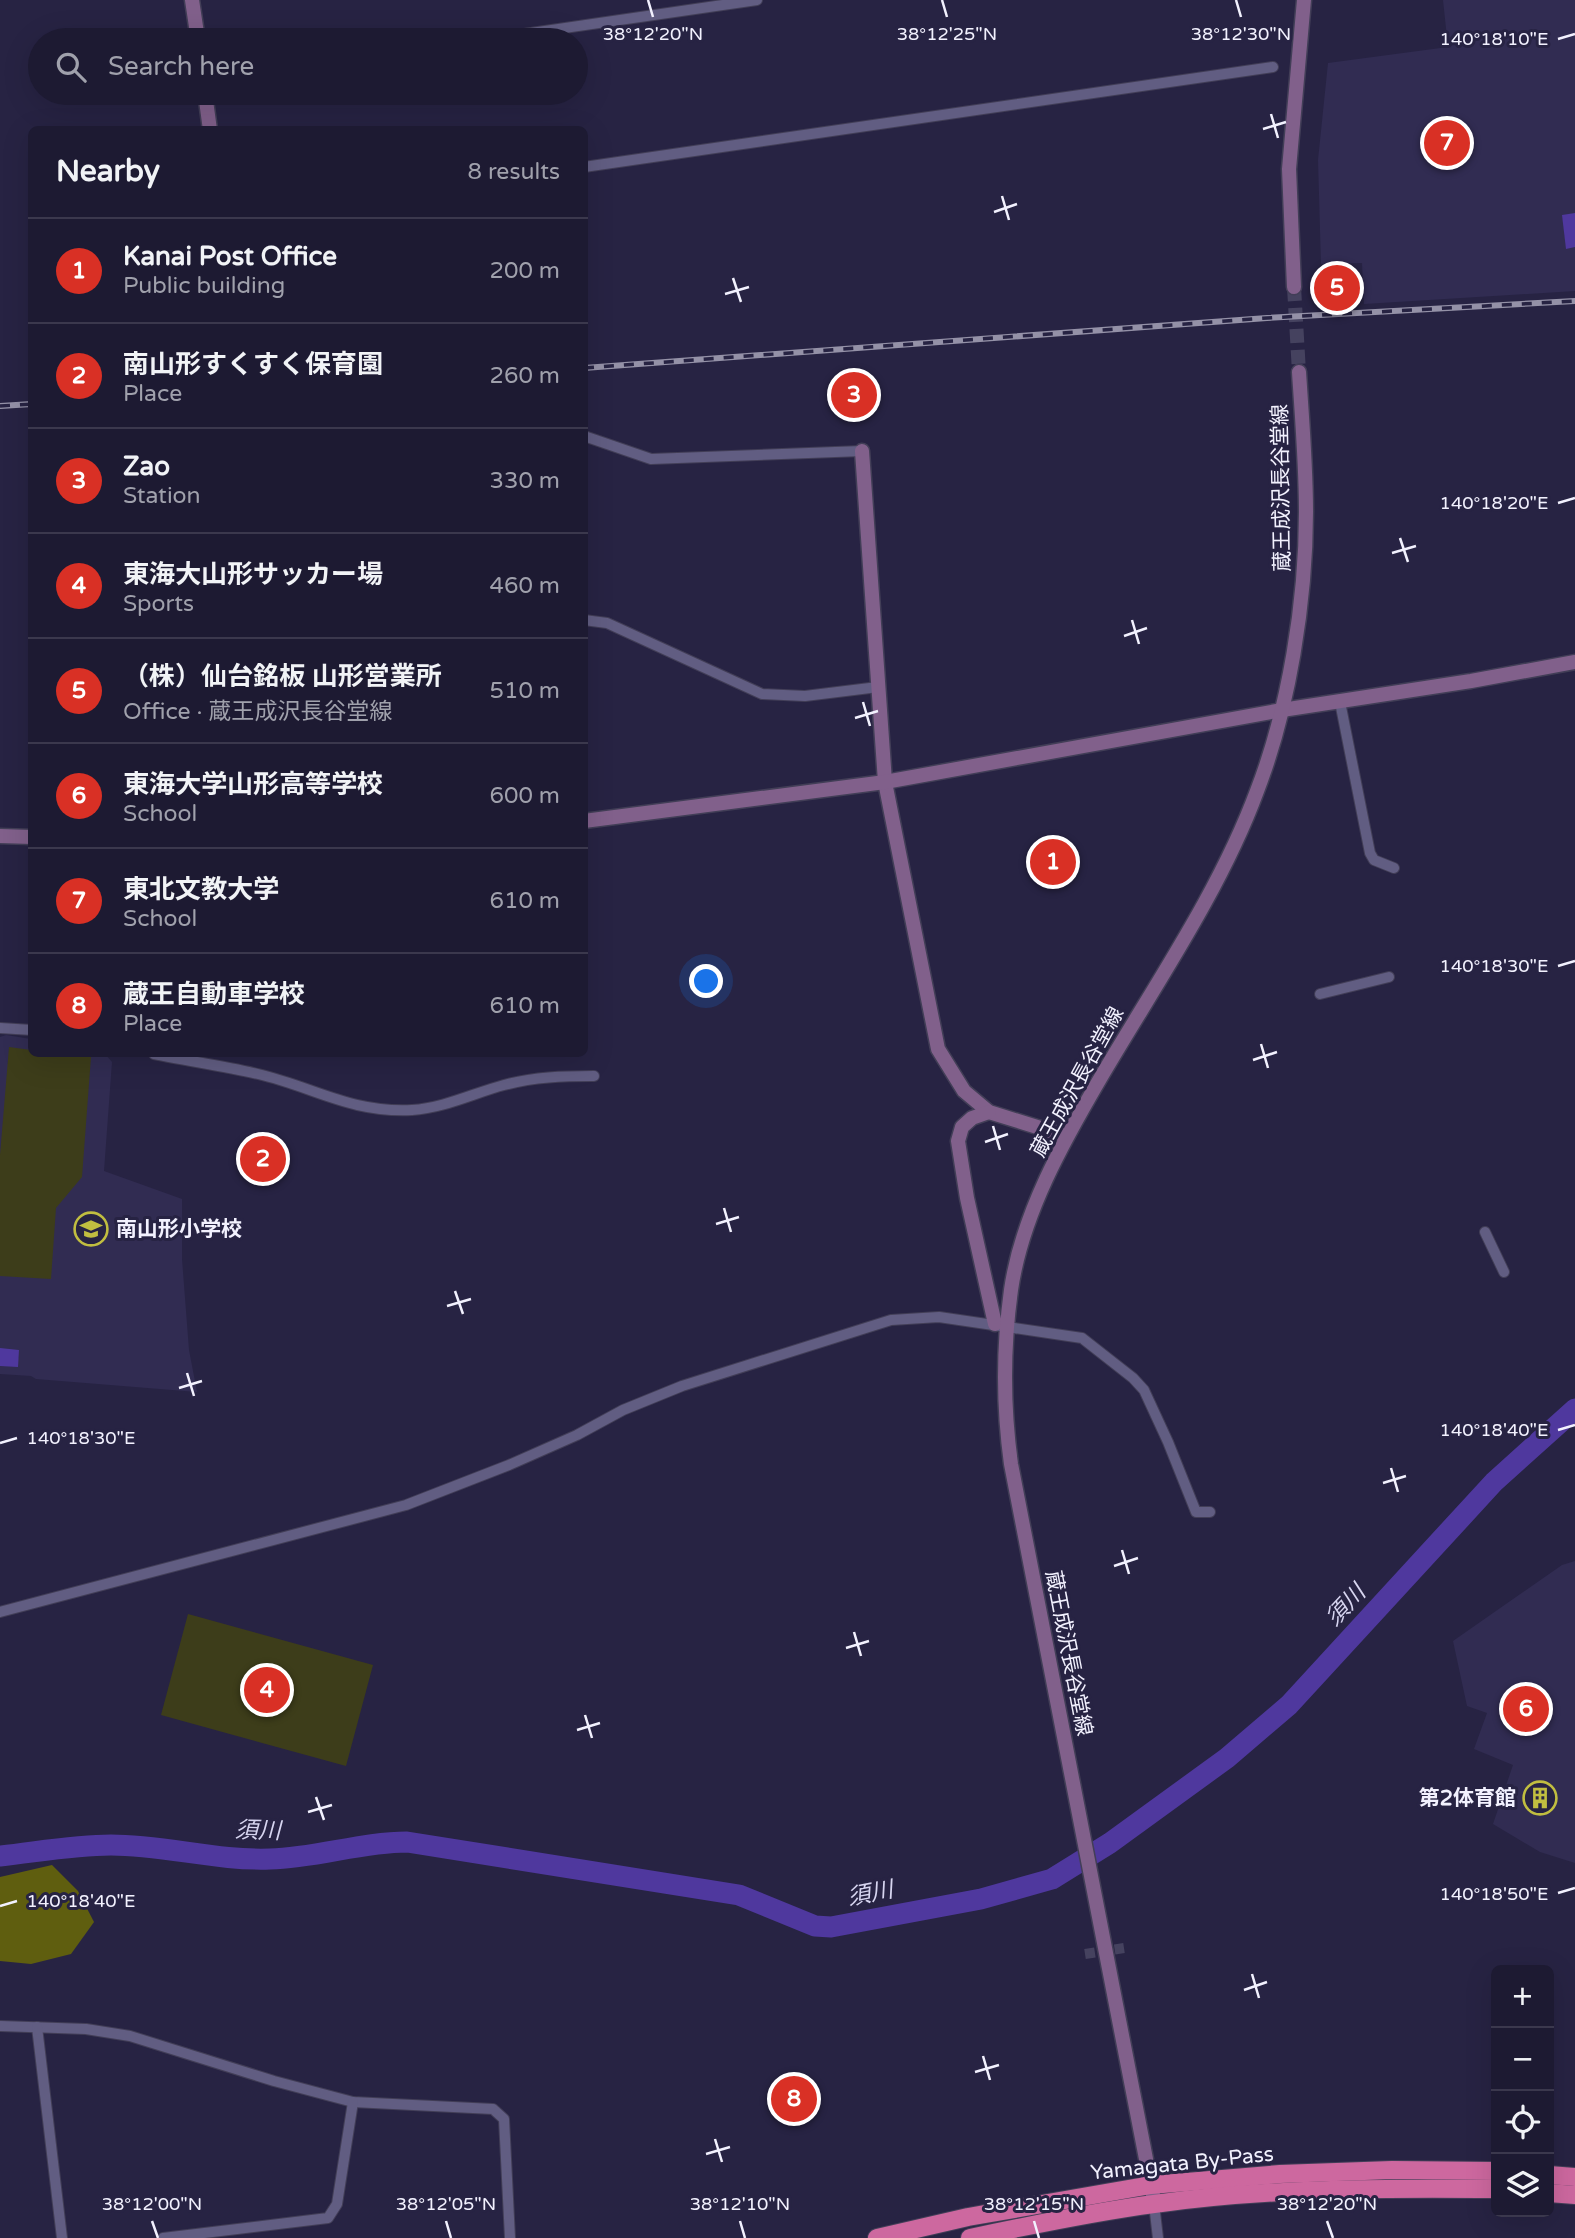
<!DOCTYPE html>
<html lang="en">
<head>
<meta charset="utf-8">
<style>
	:root { --surface:#1d1a32; --page:#2a273e; --text:#f1f3f6; --muted:#a0a1ac; --line:#3b384d; --accent:#d93025 }
	body { margin:0; font-family:"Varela Round","Noto Sans JP",sans-serif; background:var(--page); color:var(--text) }
	.controls { position:absolute; right:21px; bottom:21px; display:grid; overflow:hidden; border-radius:10px; box-shadow:0 7px 28px #0002 }
	.controls button { width:63px; height:63px; display:grid; place-items:center; padding:0; border:0; border-bottom:2px solid var(--line); background:var(--surface); color:var(--text); font:35px sans-serif }
	.you { position:absolute; left:707px; top:982px; width:24px; height:24px; margin:-18px; border:5px solid #fff; border-radius:50%; background:#1a73e8; box-shadow:0 0 0 10px #1a73e833 }
	.badge { display:grid; place-items:center; width:46px; height:46px; border-radius:50%; background:var(--accent); color:#fff; font-size:23px; font-weight:700 }
	.pin { position:absolute; translate:-50% -50%; border:4px solid #fff; box-shadow:0 2px 7px #0006 }
	.list { margin:0; padding:0; list-style:none }
	h2 { display:flex; justify-content:space-between; align-items:center; height:91px; margin:0; padding:0 28px; font-size:30px }
	h2 small { font-size:23px; font-weight:400; color:var(--muted) }
	.list li { display:grid; grid-template-columns:46px 1fr auto; gap:21px; align-items:center; box-sizing:border-box; height:105px; padding:0 28px; border-top:2px solid var(--line) }
	.list b { display:block; font-size:26px; white-space:nowrap }
	.list p { margin:0; font-size:23px; white-space:nowrap; color:var(--muted) }
	.list em { font-size:23px; font-style:normal; color:var(--muted) }
	.icon { flex:none; width:38px; height:38px; fill:none; stroke:currentColor; stroke-width:2; stroke-linecap:round; stroke-linejoin:round }
	.map { position:relative; flex:none; width:1575px; height:2238px; overflow:hidden }
	.search { position:absolute; background:var(--surface); box-shadow:0 7px 28px #0002; left:28px; top:28px; width:560px; height:77px; display:flex; align-items:center; gap:18px; box-sizing:border-box; padding:0 24px; border-radius:38px; color:var(--muted); font-size:26px }
	.panel { position:absolute; background:var(--surface); box-shadow:0 7px 28px #0002; left:28px; top:126px; width:560px; height:931px; border-radius:10px }
	.map>svg:first-child { display:block }
	.built { fill:#312c52 }
	.green { fill:#3d3d1a }
	.forest { fill:#5f5e0f }
	.water { fill:#4f389e }
	.lines { fill:none; stroke-linecap:round; stroke-linejoin:round }
	.river { stroke:#4f389e; stroke-width:21 }
	.street-tunnel { stroke:#45425f; stroke-width:10; stroke-dasharray:10 5; stroke-linecap:butt }
	.secondary-tunnel { stroke:#45425f; stroke-width:14; stroke-dasharray:14 7; stroke-linecap:butt }
	.street-casing { stroke:#423e57; stroke-width:12 }
	.secondary-casing { stroke:#423e57; stroke-width:17 }
	.highway-casing { stroke:#423e57; stroke-width:20 }
	.street { stroke:#615d82; stroke-width:10 }
	.secondary { stroke:#81608b; stroke-width:14 }
	.highway { stroke:#cd689f; stroke-width:18 }
	.rail-casing { stroke:#9491a7; stroke-width:6 }
	.rail { stroke:#272343; stroke-width:3.5; stroke-dasharray:10; stroke-linecap:butt }
	.ticks { fill:none; stroke:#f2f1fe; stroke-width:2.5 }
	.labels { text-anchor:middle; stroke-width:6; stroke-linejoin:round; paint-order:stroke }
	.street-label { font-size:21px; fill:#f2f1fe; stroke:#272343 }
	.poi-label { font-size:21px; font-weight:bold; fill:#f2f1fe; stroke:#272343; text-anchor:start }
	.water-label { font-size:23px; font-style:italic; fill:#d7d5f0; stroke:#272343 }
	.ticks-label { font-size:18px; text-anchor:middle; fill:#f2f1fe; stroke:#272343; stroke-width:6; stroke-linejoin:round; paint-order:stroke }
</style>
</head>
<body>
<div class="map">
<svg width="1575" height="2238" viewBox="0 0 1575 2238">
	<rect width="100%" height="100%" fill="#272343"/>
	<!-- built -->
	<g class="built">
		<polygon points="1443,0 1575,0 1575,291 1364,304 1362,263 1321,264 1318,160 1328,63 1448,47"/>
		<polygon points="6,1035 31,1039 32,1054 105,1054 112,1062 104,1171 182,1199 182,1259 189,1350 197,1392 36,1379 31,1376 0,1374 0,1037"/>
		<polygon points="1575,1561 1575,1863 1540,1852 1493,1824 1513,1765 1474,1749 1487,1713 1467,1706 1453,1641 1562,1565"/>
	</g>
	<!-- green -->
	<g class="green">
		<polygon points="9,1047 31,1050 32,1054 62,1054 91,1057 82,1177 56,1208 51,1279 0,1276 0,1155"/>
		<polygon points="188,1614 373,1665 346,1766 161,1715"/>
	</g>
	<!-- forest -->
	<polygon class="forest" points="52,1865 78,1891 94,1922 71,1954 31,1964 0,1961 0,1877"/>
	<!-- water -->
	<g class="water">
		<polygon points="1575,213 1575,247 1566,249 1562,215"/>
		<polygon points="0,1348 19,1350 18,1367 0,1366"/>
	</g>
	<g class="lines">
		<!-- river -->
		<path class="river" d="M 0,1856 C 37,1852 74,1845 111,1845 C 165,1845 217,1861 270,1859 C 317,1858 361,1842 407,1842 L 739,1895 L 815,1926 L 831,1927 L 981,1899 L 1052,1879 L 1110,1843 L 1227,1758 L 1289,1705 L 1494,1482 L 1575,1409"/>
		<!-- street-tunnel -->
		<polyline class="street-tunnel" points="1085,1954 1124,1948"/>
		<!-- secondary-tunnel -->
		<polyline class="secondary-tunnel" points="1294,287 1299,372"/>
		<defs>
			<g id="street">
				<polyline points="482,40 757,0"/>
				<polyline points="584,167 1273,67"/>
				<polyline points="584,436 651,459 862,451"/>
				<polyline points="584,620 607,623 762,694 805,696 878,687"/>
				<polyline points="1340,702 1370,853 1374,860 1394,868"/>
				<polyline points="1320,994 1389,977"/>
				<polyline points="0,1028 32,1030"/>
				<path d="M 154,1054 C 188,1061 224,1066 258,1074 C 314,1087 350,1113 412,1110 C 444,1108 474,1093 504,1085 C 534,1077 563,1076 594,1076"/>
				<polyline points="1485,1232 1504,1272"/>
				<polyline points="0,1612 406,1505 509,1465 577,1435 623,1410 682,1386 891,1320 939,1317 1082,1338 1133,1378 1144,1390 1168,1442 1196,1512 1210,1512"/>
				<polyline points="0,2026 86,2029 130,2036 274,2081 353,2102 493,2109 504,2119 510,2238"/>
				<polyline points="37,2027 62,2238"/>
				<polyline points="1154,2204 1158,2238"/>
				<polyline points="163,2238 328,2218 337,2204 353,2102"/>
			</g>
			<g id="secondary">
				<polyline points="192,0 198,40"/>
				<polyline points="205,93 210,130"/>
				<polyline points="1294,287 1289,169 1304,0"/>
				<polyline points="862,451 885,782 938,1049 964,1091 989,1112 1066,1136"/>
				<polyline points="584,821 885,782 1282,710 1471,681 1575,662"/>
				<polyline points="0,836 32,837"/>
				<polyline points="989,1112 972,1118 962,1127 958,1141 967,1198 995,1324"/>
				<path d="M 1153,2195 L 1011,1464 C 1003,1406 1003,1348 1011,1290 C 1022,1214 1063,1142 1101,1077 C 1155,985 1220,891 1257,791 C 1289,708 1306,601 1306,512 C 1306,465 1302,419 1299,372"/>
			</g>
			<g id="highway">
				<polyline points="1549,2175 1575,2177"/>
				<polyline points="1549,2193 1575,2195"/>
				<polyline points="877,2238 968,2217 1151,2185 1280,2174 1392,2170 1496,2171"/>
				<path d="M 970,2238 C 1031,2225 1093,2212 1154,2204 C 1267,2188 1383,2188 1496,2189"/>
			</g>
		</defs>
		<!-- street casing -->
		<use href="#street" class="street-casing"/>
		<!-- secondary casing -->
		<use href="#secondary" class="secondary-casing"/>
		<!-- highway casing -->
		<use href="#highway" class="highway-casing"/>
		<!-- street -->
		<use href="#street" class="street"/>
		<!-- secondary -->
		<use href="#secondary" class="secondary"/>
		<!-- highway -->
		<use href="#highway" class="highway"/>
		<defs>
			<g id="rail">
				<polyline points="584,368 1267,318 1575,301"/>
				<polyline points="0,406 32,404"/>
			</g>
		</defs>
		<!-- rail casing -->
		<use href="#rail" class="rail-casing"/>
		<!-- rail -->
		<use href="#rail" class="rail"/>
	</g>
	<!-- ticks -->
	<path class="ticks" d="M 648,0 L 653,17M 942,0 L 947,17M 1236,0 L 1241,17M 1558,39 L 1575,34M 1271,114 L 1278,138M 1263,129 L 1286,122M 1002,196 L 1009,220M 994,212 L 1017,204M 733,278 L 741,302M 725,294 L 749,287M 1558,503 L 1575,498M 1400,538 L 1408,562M 1392,553 L 1416,546M 1132,620 L 1139,644M 1124,636 L 1147,628M 863,702 L 870,726M 855,718 L 878,711M 1558,966 L 1575,961M 1261,1044 L 1268,1068M 1253,1060 L 1277,1052M 993,1126 L 1000,1150M 985,1142 L 1008,1134M 724,1208 L 731,1232M 716,1224 L 739,1217M 455,1291 L 463,1314M 447,1306 L 471,1299M 187,1373 L 194,1396M 179,1388 L 202,1381M 1558,1430 L 1575,1425M 0,1443 L 17,1438M 1391,1468 L 1398,1492M 1383,1483 L 1406,1476M 1122,1550 L 1129,1574M 1114,1566 L 1138,1558M 854,1632 L 861,1656M 846,1648 L 869,1641M 585,1715 L 592,1738M 577,1730 L 600,1723M 316,1797 L 324,1820M 308,1812 L 332,1805M 1558,1893 L 1575,1888M 0,1906 L 17,1901M 1252,1974 L 1259,1998M 1244,1990 L 1267,1982M 983,2056 L 990,2080M 975,2072 L 999,2065M 715,2139 L 722,2162M 706,2154 L 730,2147M 152,2221 L 158,2238M 446,2221 L 451,2238M 740,2221 L 745,2238M 1034,2221 L 1039,2238M 1327,2221 L 1333,2238"/>
	<!-- icons -->
	<defs>
		<symbol id="school-ring" viewBox="-11 -11 22 22"><circle r="9.5" fill="#272343" stroke="#c1be40" stroke-width="1.5"/><path d="M0-5L7-2L0 1L-7-2ZM-4 1L0 2.5L4 1V4Q0 6-4 4Z" fill="#c1be40"/></symbol>
		<symbol id="building-ring" viewBox="-11 -11 22 22"><circle r="9.5" fill="#272343" stroke="#c1be40" stroke-width="1.5"/><path d="M-4-6H4V6H1V3H-1V6H-4ZM-2.5-4.3h1.7v1.8h-1.7ZM.8-4.3h1.7v1.8H.8ZM-2.5-1h1.7V.8h-1.7ZM.8-1h1.7V.8H.8Z" fill="#c1be40"/></symbol>
	</defs>
	<g fill-rule="evenodd">
		<use href="#school-ring" x="72" y="1210" width="38" height="38"/>
		<use href="#building-ring" x="1521" y="1779" width="38" height="38"/>
	</g>
	<g class="labels">
		<!-- street labels -->
		<g class="street-label">
			<text transform="translate(1281 488) rotate(-91)" y="7">蔵王成沢長谷堂線</text>
			<text transform="translate(1077 1082) rotate(-61)" y="7">蔵王成沢長谷堂線</text>
			<text transform="translate(1069 1653) rotate(79)" y="7">蔵王成沢長谷堂線</text>
			<text transform="translate(1182 2163) rotate(-6)" y="7">Yamagata By-Pass</text>
		</g>
		<!-- poi labels -->
		<g class="poi-label">
			<text x="116" y="1236">南山形小学校</text>
			<text x="1516" y="1805" text-anchor="end">第2体育館</text>
		</g>
		<!-- water labels -->
		<g class="water-label">
			<text transform="translate(1345 1605) rotate(-47)" y="8">須川</text>
			<text transform="translate(258 1830) rotate(1)" y="8">須川</text>
			<text transform="translate(870 1893) rotate(-11)" y="8">須川</text>
		</g>
	</g>
	<g class="ticks-label">
		<text x="653" y="40">38°12'20"N</text>
		<text x="947" y="40">38°12'25"N</text>
		<text x="1241" y="40">38°12'30"N</text>
		<text x="1494" y="45">140°18'10"E</text>
		<text x="1494" y="509">140°18'20"E</text>
		<text x="1494" y="972">140°18'30"E</text>
		<text x="1494" y="1436">140°18'40"E</text>
		<text x="81" y="1444">140°18'30"E</text>
		<text x="1494" y="1900">140°18'50"E</text>
		<text x="81" y="1907">140°18'40"E</text>
		<text x="152" y="2210">38°12'00"N</text>
		<text x="446" y="2210">38°12'05"N</text>
		<text x="740" y="2210">38°12'10"N</text>
		<text x="1034" y="2210">38°12'15"N</text>
		<text x="1327" y="2210">38°12'20"N</text>
	</g>
</svg>
<div class="controls">
<button>+</button>
<button>−</button>
<button><svg class="icon" aria-label="locate" viewBox="0 0 24 24"><circle cx="12" cy="12" r="6"/><path d="M12 2v4M12 18v4M2 12h4M18 12h4"/></svg></button>
<button><svg class="icon" aria-label="layers" viewBox="0 0 24 24"><path d="M12 4l9 5-9 5-9-5zM3 14l9 5 9-5"/></svg></button>
</div>
<div class="you"></div>
<div class="pin badge" style="left:1053px;top:862px">1</div>
<div class="pin badge" style="left:263px;top:1159px">2</div>
<div class="pin badge" style="left:854px;top:395px">3</div>
<div class="pin badge" style="left:267px;top:1690px">4</div>
<div class="pin badge" style="left:1337px;top:288px">5</div>
<div class="pin badge" style="left:1526px;top:1709px">6</div>
<div class="pin badge" style="left:1447px;top:143px">7</div>
<div class="pin badge" style="left:794px;top:2099px">8</div>
<div class="search"><svg class="icon" aria-label="search" viewBox="0 0 24 24"><circle cx="10" cy="10" r="6"/><path d="M15 15l6 6"/></svg>Search here</div>
<section class="panel">
<h2>Nearby<small>8 results</small></h2>
<ul class="list">
<li><span class="badge">1</span><div><b>Kanai Post Office</b><p>Public building</p></div><em>200 m</em></li>
<li><span class="badge">2</span><div><b>南山形すくすく保育園</b><p>Place</p></div><em>260 m</em></li>
<li><span class="badge">3</span><div><b>Zao</b><p>Station</p></div><em>330 m</em></li>
<li><span class="badge">4</span><div><b>東海大山形サッカー場</b><p>Sports</p></div><em>460 m</em></li>
<li><span class="badge">5</span><div><b>（株）仙台銘板 山形営業所</b><p>Office · 蔵王成沢長谷堂線</p></div><em>510 m</em></li>
<li><span class="badge">6</span><div><b>東海大学山形高等学校</b><p>School</p></div><em>600 m</em></li>
<li><span class="badge">7</span><div><b>東北文教大学</b><p>School</p></div><em>610 m</em></li>
<li><span class="badge">8</span><div><b>蔵王自動車学校</b><p>Place</p></div><em>610 m</em></li>
</ul>
</section>
</div>
</body>
</html>
